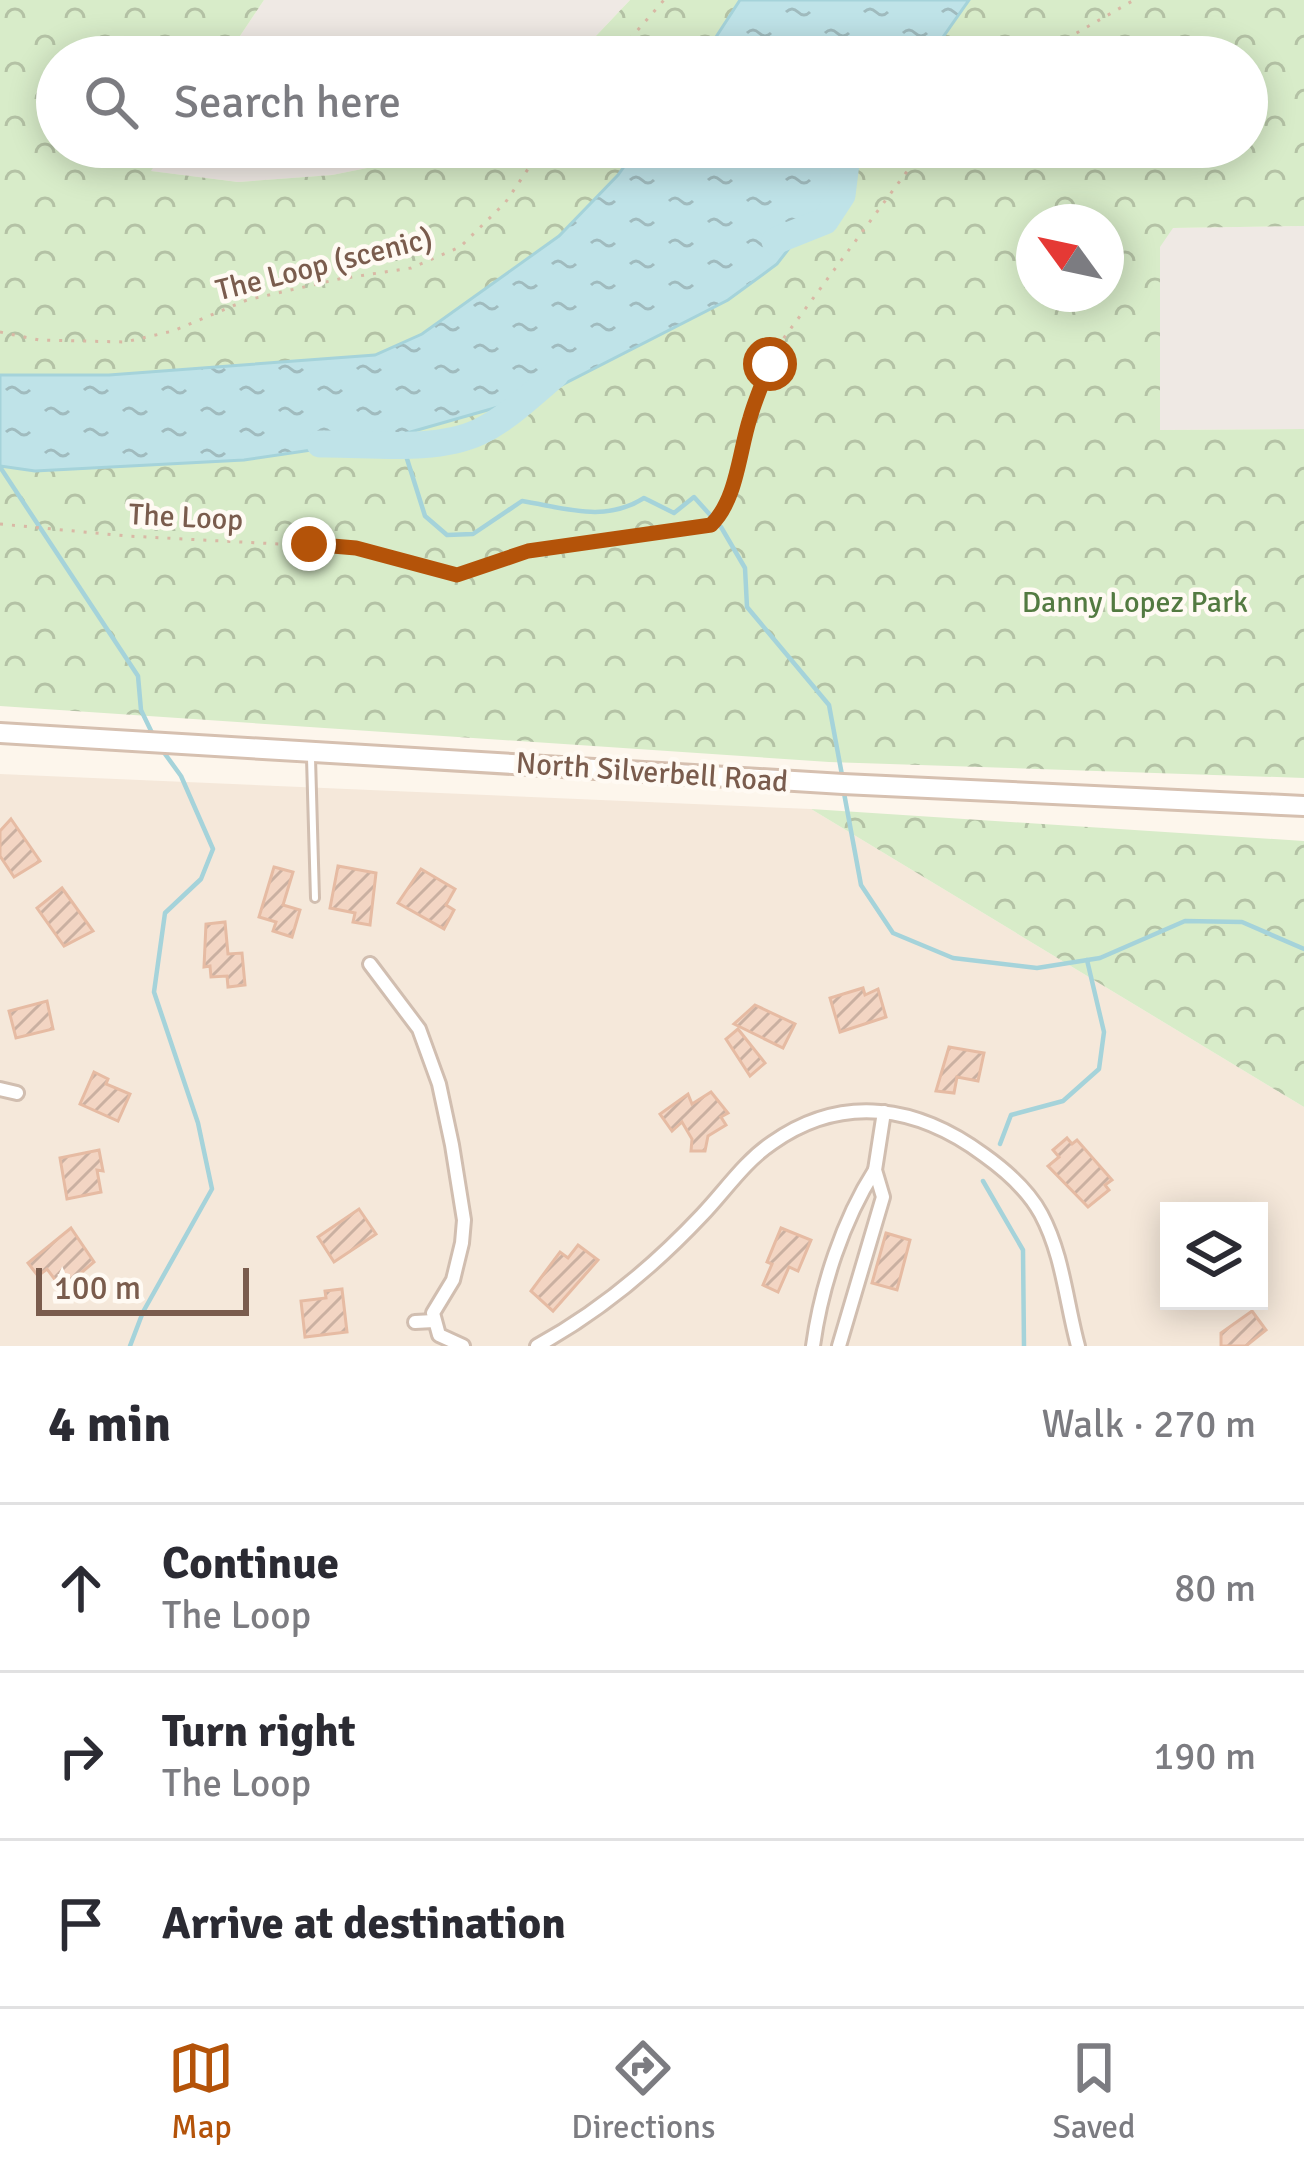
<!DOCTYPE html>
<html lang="en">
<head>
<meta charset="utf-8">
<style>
	:root { --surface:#fff; --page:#f2f2f3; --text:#2b2b33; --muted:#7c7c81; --line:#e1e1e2; --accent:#b45309 }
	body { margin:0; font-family:Signika,sans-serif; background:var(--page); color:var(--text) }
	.controls { position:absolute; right:36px; bottom:36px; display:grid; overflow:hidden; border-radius:0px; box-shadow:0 6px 30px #0003 }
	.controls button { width:108px; height:108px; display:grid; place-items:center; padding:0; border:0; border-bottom:3px solid var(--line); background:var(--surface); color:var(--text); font:60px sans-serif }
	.compass { position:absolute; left:1016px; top:204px; width:108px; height:108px; border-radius:50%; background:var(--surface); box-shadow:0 6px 30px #0003; rotate:303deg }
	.scale { position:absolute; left:36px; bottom:30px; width:213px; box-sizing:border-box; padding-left:12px; border:6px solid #7a5c4d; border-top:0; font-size:33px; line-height:42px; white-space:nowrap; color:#7a5c4d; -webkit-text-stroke:9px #fffaf3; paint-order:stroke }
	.stop { position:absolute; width:36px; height:36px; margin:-27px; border:9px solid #b45309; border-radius:50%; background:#fff }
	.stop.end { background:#b45309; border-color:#fff; box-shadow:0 3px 12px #0008 }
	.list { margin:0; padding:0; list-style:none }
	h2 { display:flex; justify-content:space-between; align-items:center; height:156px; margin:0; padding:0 48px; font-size:51px }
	h2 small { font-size:39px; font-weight:400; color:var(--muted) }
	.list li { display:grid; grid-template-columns:78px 1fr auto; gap:36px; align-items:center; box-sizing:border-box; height:168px; padding:0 48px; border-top:3px solid var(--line) }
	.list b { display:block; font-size:45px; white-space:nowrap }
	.list p { margin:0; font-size:39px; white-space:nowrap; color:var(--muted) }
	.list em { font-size:39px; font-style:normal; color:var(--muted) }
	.icon { flex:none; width:66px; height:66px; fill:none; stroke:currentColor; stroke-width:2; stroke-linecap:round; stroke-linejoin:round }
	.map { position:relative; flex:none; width:1304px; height:1346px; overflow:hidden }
	.search { position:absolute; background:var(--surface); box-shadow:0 6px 30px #0003; left:36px; right:36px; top:36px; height:132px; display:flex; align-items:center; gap:30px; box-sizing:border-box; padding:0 42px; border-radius:66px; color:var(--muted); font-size:45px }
	.sheet { height:660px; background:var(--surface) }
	nav { display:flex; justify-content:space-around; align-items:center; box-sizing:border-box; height:168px; border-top:3px solid var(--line); background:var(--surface); font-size:33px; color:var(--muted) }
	nav a { display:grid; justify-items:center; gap:6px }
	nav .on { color:var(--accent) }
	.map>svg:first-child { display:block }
	.residential { fill:#f5e8da; fill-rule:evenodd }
	.industrial { fill:#efe9e4 }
	.forest { fill:url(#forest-crowns); fill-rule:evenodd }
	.water { fill:url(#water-ripples); stroke:#a5d3da; stroke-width:3 }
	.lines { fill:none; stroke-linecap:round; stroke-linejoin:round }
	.stream { stroke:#a5d3da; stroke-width:4.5 }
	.river { stroke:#bfe3e8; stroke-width:27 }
	.building { fill:url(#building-hatch); stroke:#e6bba3; stroke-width:3 }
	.lane-casing { stroke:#d1beb0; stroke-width:12 }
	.street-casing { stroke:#d1beb0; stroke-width:18 }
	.secondary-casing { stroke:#d6c0b0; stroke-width:24 }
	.path { stroke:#d9b8a5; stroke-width:3; stroke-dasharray:3 9; stroke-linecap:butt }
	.lane { stroke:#fff; stroke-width:6 }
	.street { stroke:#fff; stroke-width:12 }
	.secondary { stroke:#fff; stroke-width:18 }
	.route { stroke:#b45309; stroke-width:15 }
	.labels { text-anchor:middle; stroke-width:9; stroke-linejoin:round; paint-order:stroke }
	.street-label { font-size:30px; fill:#7a5c4d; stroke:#fffaf3 }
	.park-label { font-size:30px; fill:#537a41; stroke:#fffaf3 }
</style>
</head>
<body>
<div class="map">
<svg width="1304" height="1346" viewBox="0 0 1304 1346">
	<defs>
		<pattern id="forest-crowns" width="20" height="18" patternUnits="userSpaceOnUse" patternTransform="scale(3)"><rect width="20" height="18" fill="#d8ecc9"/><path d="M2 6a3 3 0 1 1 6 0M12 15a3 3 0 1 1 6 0" fill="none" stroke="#b4c2a5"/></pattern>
		<pattern id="water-ripples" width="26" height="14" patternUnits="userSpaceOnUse" patternTransform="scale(3)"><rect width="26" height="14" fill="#bfe3e8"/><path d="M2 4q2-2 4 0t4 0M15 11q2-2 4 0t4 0" fill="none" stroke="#a0bbbe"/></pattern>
		<pattern id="building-hatch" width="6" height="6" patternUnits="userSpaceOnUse" patternTransform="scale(3)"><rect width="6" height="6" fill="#f3d5c3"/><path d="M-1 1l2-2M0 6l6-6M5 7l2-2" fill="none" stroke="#cab0a1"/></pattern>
	</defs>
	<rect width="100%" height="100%" fill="#fdf6ec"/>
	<!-- residential -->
	<path class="residential" d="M 0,774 L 811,809 L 1304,1107 L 1304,1346 L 0,1346 ZM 1169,1211 L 1259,1211 L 1259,1301 L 1169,1301 Z"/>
	<!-- industrial -->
	<g class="industrial">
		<polygon points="264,0 630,0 576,57 226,57"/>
		<polygon points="166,147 472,147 332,175 238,182 150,171"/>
		<polygon points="1304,226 1304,429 1160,430 1160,246 1172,228"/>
	</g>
	<!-- forest -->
	<g class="forest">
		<path d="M 0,0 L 264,0 L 226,57 L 57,57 L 57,147 L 166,147 L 151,171 L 238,182 L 332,175 L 472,147 L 1247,147 L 1247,57 L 576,57 L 630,0 L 1304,0 L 1304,226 L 1173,228 L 1160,247 L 1160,430 L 1304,429 L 1304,778 L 829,762 L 0,706 ZM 1034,222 L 1106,222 L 1106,294 L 1034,294 Z"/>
		<polygon points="811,809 1304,841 1304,1107"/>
	</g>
	<!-- water -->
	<g class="water">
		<polygon points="740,0 969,0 929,57 703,57"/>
		<polygon points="638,147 867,147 777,264 728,300 544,394 386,439 244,460 35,471 0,466 0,375 109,375 375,355 422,334 559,236 618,175"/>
	</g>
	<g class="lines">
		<!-- stream -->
		<g class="stream">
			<path d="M 402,443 L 425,516 L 447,535 L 473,534 L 522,501 C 565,508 605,523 644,498 L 674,513 L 694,497 L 712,517"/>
			<polyline points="0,467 138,676 141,710 154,737"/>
			<polyline points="721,527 745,568 747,607 829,705 842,775"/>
			<polyline points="844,793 861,885 893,933 953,958 1037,968 1100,958 1185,921 1242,922 1304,949"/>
			<polyline points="1000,1144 1011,1115 1063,1101 1099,1069 1104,1032 1087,960"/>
			<polyline points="983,1181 1023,1250 1024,1346"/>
			<polyline points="130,1346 143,1312 212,1189 198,1123 154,992 165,913 201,879 213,849 181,776 160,747"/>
		</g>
		<!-- river -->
		<g class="river">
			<polyline points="775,241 825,221 842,195 848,147"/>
			<path d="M 320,444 C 368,443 434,453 479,432 C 508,418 530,396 555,375"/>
		</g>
	</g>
	<!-- building -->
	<g class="building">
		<polygon points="11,819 40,861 14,877 0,856 0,831"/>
		<polygon points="338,866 376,873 370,925 353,922 355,913 330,908"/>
		<polygon points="274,867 293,872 283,905 300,910 292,937 273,931 276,922 259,917"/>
		<polygon points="421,869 455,889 446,905 454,910 444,929 398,903"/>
		<polygon points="62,888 93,931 64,946 37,908"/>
		<polygon points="225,922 228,954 242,953 245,985 228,987 227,976 211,977 210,966 204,967 206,924"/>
		<polygon points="863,988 865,995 878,989 886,1017 840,1032 830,998"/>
		<polygon points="47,1001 53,1029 16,1038 9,1011"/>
		<polygon points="755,1005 795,1024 783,1048 734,1024"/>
		<polygon points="738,1029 765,1063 750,1076 726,1039"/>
		<polygon points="949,1047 984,1053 978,1081 957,1077 954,1093 936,1091"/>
		<polygon points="94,1072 108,1079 106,1084 130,1094 118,1121 80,1104"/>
		<polygon points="711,1092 728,1113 721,1117 726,1125 708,1136 705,1151 691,1151 692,1139 682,1122 672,1131 660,1114 688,1094 692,1104"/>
		<polygon points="1067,1138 1072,1144 1077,1140 1112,1180 1105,1185 1109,1190 1088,1207 1048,1166 1059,1157 1053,1150"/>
		<polygon points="99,1150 103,1171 97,1170 101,1192 67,1199 60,1158"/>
		<polygon points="359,1209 376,1234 334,1262 318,1237"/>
		<polygon points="71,1228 94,1262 62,1289 47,1269 38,1276 28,1263"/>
		<polygon points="781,1228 811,1240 798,1271 789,1267 778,1292 763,1285 772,1264 767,1262"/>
		<polygon points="886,1233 910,1240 897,1290 872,1283"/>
		<polygon points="578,1245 598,1260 553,1311 531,1291 560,1252 568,1258"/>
		<polygon points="342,1289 347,1332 305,1337 301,1301 326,1298 325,1291"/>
		<polygon points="1252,1311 1266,1330 1246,1346 1221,1346 1221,1333"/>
	</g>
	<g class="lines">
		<defs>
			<polyline id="lane" points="311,758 315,898"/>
			<g id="street">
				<polyline points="370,964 419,1029 439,1084 452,1145 464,1220 462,1243 453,1280 433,1313 439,1335 463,1346"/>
				<polyline points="0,1089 17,1093"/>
				<polyline points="415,1322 434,1321"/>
				<path d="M 537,1346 C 599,1312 654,1266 702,1215 C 725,1191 744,1162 772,1143 C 843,1093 918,1106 984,1155 C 1005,1170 1028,1190 1041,1214 C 1063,1255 1066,1302 1078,1346"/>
				<path d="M 813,1346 C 821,1287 843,1220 875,1170"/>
				<polyline points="839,1346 883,1197 875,1170 884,1112"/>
			</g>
			<polyline id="secondary" points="0,733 843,784 1304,806"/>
		</defs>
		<!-- lane casing -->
		<use href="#lane" class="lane-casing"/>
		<!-- street casing -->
		<use href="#street" class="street-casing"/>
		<!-- secondary casing -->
		<use href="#secondary" class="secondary-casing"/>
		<!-- path -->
		<g class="path">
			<polyline points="614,57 664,0"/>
			<polyline points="1035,57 1134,0"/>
			<polyline points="0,332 39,340 125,342 173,331 247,300 339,279 411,268 460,247 505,203 543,147"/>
			<polyline points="0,524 127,536 355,548 457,575 528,551 711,525 722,515 729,497 752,410 783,339 925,147"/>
		</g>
		<!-- lane -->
		<use href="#lane" class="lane"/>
		<!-- street -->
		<use href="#street" class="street"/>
		<!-- secondary -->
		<use href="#secondary" class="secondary"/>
	</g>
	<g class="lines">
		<!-- route -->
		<path class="route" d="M 309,544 L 356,548 L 457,575 L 528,551 L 711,525 C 737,500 739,452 750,418 C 755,400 763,382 770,364"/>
	</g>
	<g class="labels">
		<!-- street labels -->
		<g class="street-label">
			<text transform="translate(324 264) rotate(-14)" y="10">The Loop (scenic)</text>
			<text transform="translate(186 517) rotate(3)" y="10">The Loop</text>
			<text transform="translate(652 772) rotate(4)" y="10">North Silverbell Road</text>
		</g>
		<!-- park labels -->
		<g class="park-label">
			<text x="1135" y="612">Danny Lopez Park</text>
		</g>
	</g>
</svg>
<div class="controls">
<button><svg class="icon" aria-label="layers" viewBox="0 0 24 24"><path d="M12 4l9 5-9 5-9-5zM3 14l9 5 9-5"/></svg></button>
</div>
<svg class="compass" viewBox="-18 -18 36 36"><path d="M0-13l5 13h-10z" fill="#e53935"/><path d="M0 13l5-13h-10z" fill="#7c7c81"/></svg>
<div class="scale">100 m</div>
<div class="stop" style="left:770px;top:364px"></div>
<div class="stop end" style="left:309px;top:544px"></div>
<div class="search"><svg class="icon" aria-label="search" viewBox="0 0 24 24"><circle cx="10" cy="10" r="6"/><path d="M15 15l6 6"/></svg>Search here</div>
</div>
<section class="sheet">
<h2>4 min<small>Walk · 270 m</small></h2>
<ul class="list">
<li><svg class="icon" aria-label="ahead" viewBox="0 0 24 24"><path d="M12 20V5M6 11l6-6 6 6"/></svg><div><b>Continue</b><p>The Loop</p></div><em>80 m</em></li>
<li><svg class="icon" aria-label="right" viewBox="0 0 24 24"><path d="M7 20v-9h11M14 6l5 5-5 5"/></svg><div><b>Turn right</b><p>The Loop</p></div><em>190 m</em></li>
<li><svg class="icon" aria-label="arrive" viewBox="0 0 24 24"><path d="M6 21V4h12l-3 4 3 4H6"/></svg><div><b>Arrive at destination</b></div></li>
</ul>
</section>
<nav>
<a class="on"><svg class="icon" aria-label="map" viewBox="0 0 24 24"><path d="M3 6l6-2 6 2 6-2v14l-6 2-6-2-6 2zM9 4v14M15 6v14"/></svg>Map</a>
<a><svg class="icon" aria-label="directions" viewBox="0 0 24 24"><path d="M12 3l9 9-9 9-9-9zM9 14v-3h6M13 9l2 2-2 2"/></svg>Directions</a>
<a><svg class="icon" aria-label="saved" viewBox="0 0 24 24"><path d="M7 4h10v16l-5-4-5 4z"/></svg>Saved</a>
</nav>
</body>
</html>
